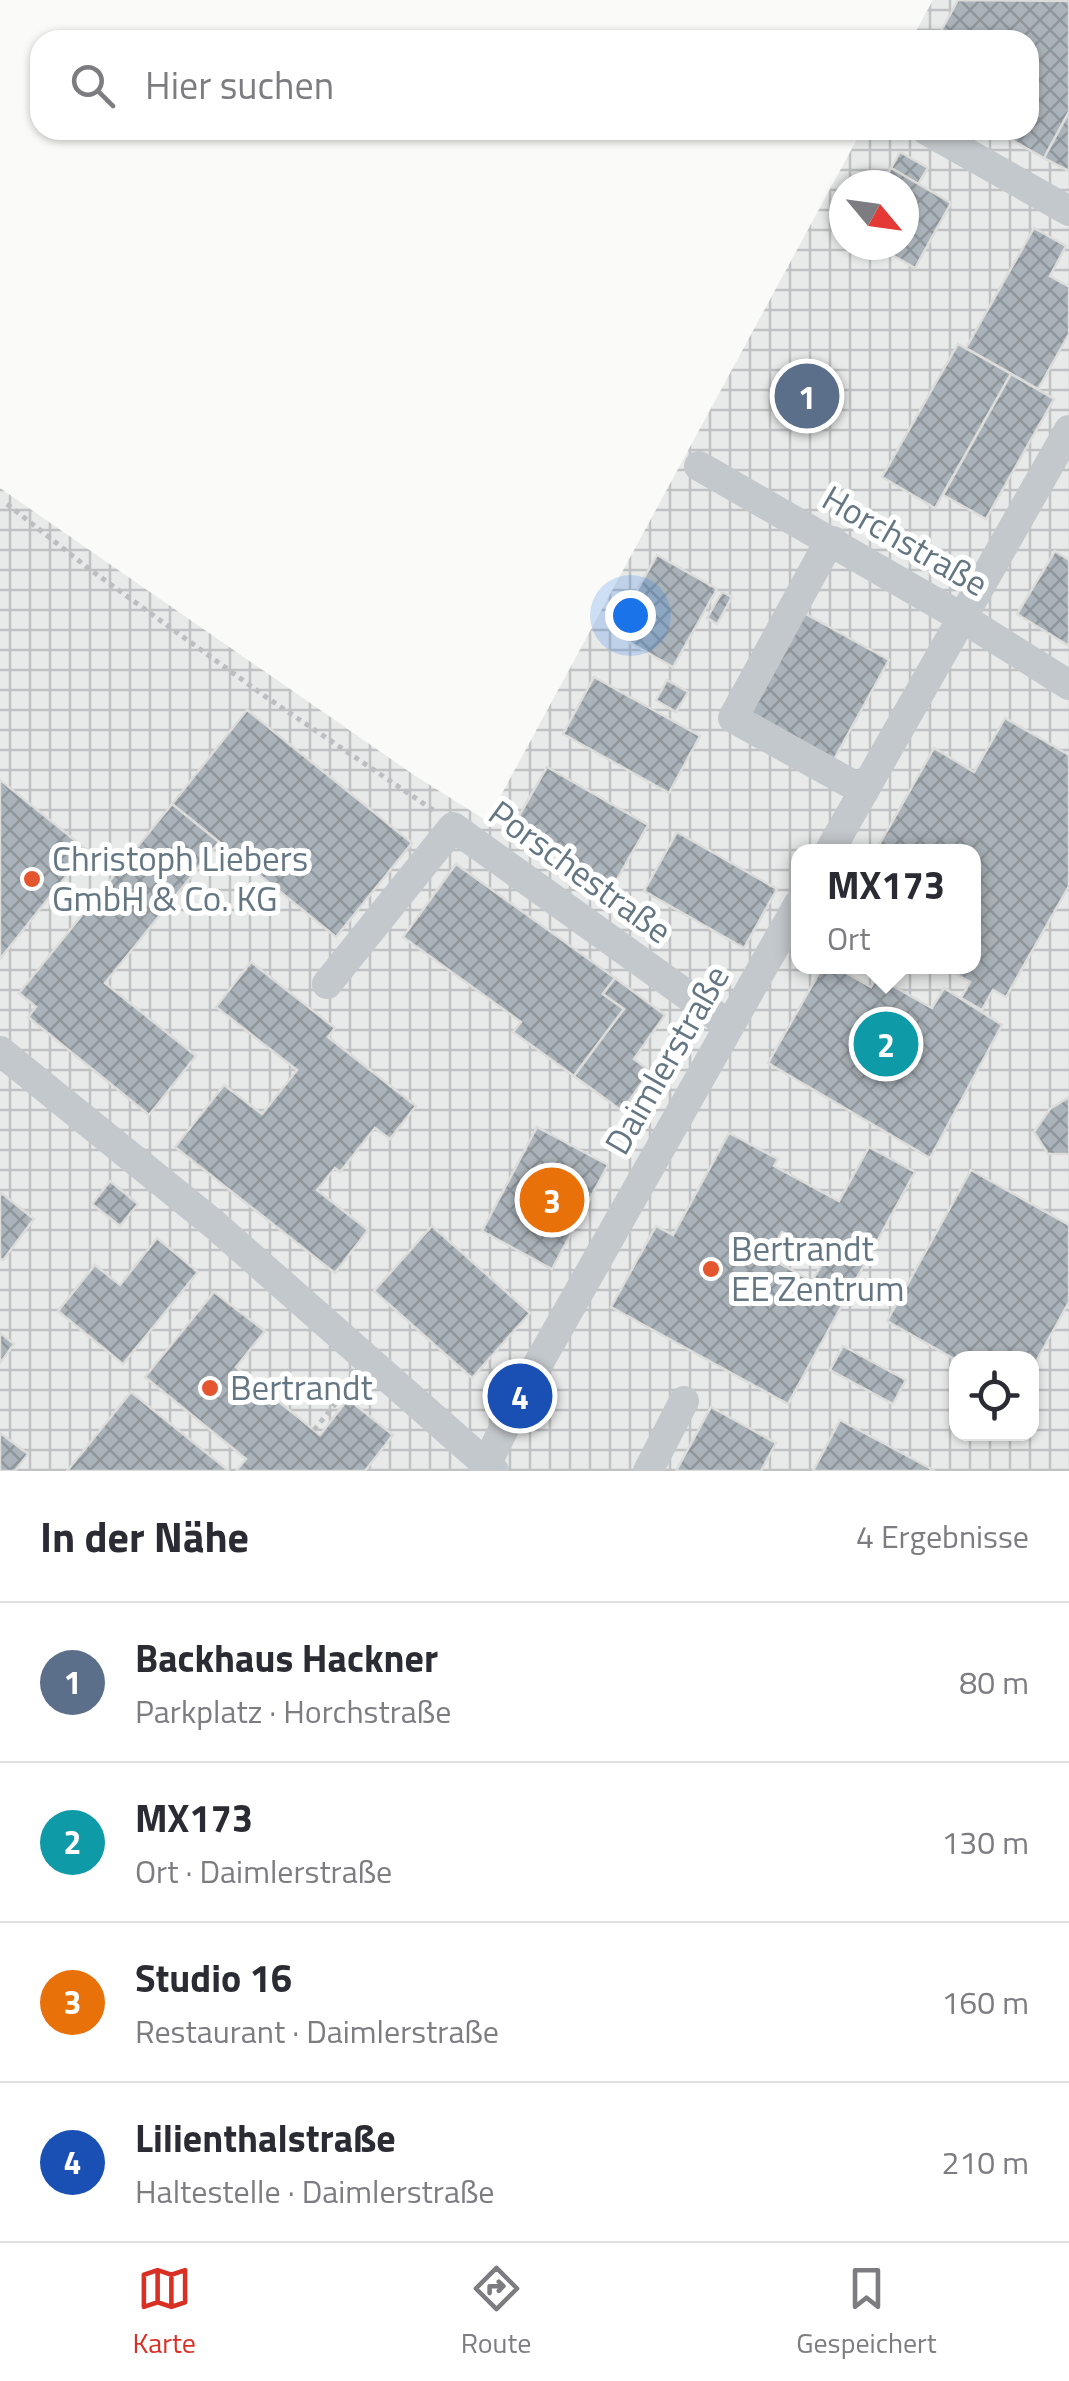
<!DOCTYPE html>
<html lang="de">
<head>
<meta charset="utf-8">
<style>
	:root { --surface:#fff; --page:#f7f7f7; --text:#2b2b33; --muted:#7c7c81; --line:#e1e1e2; --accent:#d93025 }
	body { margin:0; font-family:"Titillium Web",sans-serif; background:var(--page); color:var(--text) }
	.controls { position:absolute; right:30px; bottom:30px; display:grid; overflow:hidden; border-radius:20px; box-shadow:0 2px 8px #0004 }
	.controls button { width:90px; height:90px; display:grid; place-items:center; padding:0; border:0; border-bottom:2px solid var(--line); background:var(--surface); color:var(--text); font:50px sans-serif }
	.compass { position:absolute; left:829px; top:170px; width:90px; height:90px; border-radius:50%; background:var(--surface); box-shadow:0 2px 8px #0004; rotate:119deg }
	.you { position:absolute; left:630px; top:615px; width:35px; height:35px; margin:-25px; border:8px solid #fff; border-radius:50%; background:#1a73e8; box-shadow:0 0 0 15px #1a73e833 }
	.badge { display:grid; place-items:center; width:65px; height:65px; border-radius:50%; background:var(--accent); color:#fff; font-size:32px; font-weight:700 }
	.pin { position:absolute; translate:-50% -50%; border:5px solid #fff; box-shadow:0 2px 10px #0006 }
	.popup { position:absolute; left:791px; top:844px; width:190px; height:130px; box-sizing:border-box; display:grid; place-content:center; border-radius:20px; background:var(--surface); filter:drop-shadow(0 2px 8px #0005); font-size:32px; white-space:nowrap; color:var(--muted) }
	.popup b { font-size:38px; color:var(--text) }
	.popup::after { content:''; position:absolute; left:50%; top:100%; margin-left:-20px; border:20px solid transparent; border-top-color:var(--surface) }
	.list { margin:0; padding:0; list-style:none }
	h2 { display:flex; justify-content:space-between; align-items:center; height:130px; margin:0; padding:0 40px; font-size:42px }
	h2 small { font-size:32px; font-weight:400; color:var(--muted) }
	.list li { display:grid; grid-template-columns:65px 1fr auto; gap:30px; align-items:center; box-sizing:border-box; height:160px; padding:0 40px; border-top:2px solid var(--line) }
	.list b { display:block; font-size:38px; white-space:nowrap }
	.list p { margin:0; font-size:32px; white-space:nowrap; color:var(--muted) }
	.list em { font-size:32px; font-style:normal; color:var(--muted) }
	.icon { flex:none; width:55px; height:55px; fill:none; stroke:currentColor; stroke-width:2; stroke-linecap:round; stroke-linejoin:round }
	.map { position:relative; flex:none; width:1069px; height:1471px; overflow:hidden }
	.search { position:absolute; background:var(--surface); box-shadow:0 2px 8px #0004; left:30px; right:30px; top:30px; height:110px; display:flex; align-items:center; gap:25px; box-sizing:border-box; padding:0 35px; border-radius:30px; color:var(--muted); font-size:38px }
	.sheet { height:770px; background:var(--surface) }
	nav { display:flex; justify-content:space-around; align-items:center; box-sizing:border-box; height:140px; border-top:2px solid var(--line); background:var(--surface); font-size:28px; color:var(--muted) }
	nav a { display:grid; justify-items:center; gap:5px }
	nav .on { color:var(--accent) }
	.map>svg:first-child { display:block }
	.industrial { fill:url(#industrial-grid); fill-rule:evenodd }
	.building { fill:url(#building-cross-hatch); stroke:#dcdcda; stroke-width:2.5; fill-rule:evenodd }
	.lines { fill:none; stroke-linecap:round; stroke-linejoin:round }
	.path { stroke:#bbbfc2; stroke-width:5; stroke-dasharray:5 5; stroke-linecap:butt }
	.minor { stroke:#c3c8cc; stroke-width:30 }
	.poi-dot { fill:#e4572e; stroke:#fff; stroke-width:4 }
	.labels { text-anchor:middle; stroke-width:10; stroke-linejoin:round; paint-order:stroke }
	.street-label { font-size:35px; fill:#657683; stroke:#fff }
	.poi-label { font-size:35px; fill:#657683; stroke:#fff; text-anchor:start }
</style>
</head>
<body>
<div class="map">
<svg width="1069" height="1471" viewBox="0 0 1069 1471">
	<defs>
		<pattern id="industrial-grid" width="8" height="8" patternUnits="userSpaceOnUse" patternTransform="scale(2.5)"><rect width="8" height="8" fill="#e8e9e9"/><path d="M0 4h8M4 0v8" fill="none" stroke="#c0c1c2"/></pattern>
		<pattern id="building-cross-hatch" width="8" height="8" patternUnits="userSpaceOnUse" patternTransform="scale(2.5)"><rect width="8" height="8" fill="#aab3b9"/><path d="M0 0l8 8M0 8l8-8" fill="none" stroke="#8e969c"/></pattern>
	</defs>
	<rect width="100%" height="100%" fill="#fafaf8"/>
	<!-- industrial -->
	<path class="industrial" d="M 933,0 L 1069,0 L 1069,1471 L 0,1471 L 0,488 L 414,775 L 487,821 L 862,130 L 1029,130 L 1029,40 L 911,40 ZM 844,185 L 904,185 L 904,245 L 844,245 ZM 798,852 L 974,852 L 974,966 L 798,966 ZM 956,1358 L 1032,1358 L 1032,1434 L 956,1434 Z"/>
	<!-- building -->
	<g class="building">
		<polygon points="958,0 1069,1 1069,112 1044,158 994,130 1029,130 1029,40 936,40"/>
		<polygon points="1069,112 1069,171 1044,158"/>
		<polygon points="900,152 928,168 918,184 891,168"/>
		<polygon points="891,168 951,203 915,268 875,245 904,245 904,185 882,185"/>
		<polygon points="1034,228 1066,246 1050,276 1069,287 1069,334 1038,389 966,348"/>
		<polygon points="958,344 1011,374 935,508 882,477"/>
		<polygon points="1011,374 1054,399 986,519 943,495"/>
		<polygon points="1055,551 1069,560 1069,646 1017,614"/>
		<polygon points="657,555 717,589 673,667 613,633"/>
		<polygon points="722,592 732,597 717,624 707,618"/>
		<polygon points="804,613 889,660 833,761 748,714"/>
		<polygon points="594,677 700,736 669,793 563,734"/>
		<polygon points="667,680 688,692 676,712 656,700"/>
		<polygon points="247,710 412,843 336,937 172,804"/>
		<polygon points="1005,718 1069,755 1069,886 1006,997 993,990 982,1010 961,998 970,982 942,966 974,966 974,852 875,852 934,748 974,772"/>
		<polygon points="547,767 648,825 612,888 511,830"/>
		<polygon points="0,780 87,850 0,959"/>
		<polygon points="172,804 219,842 105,983 196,1056 149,1115 28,1017 36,1007 19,993"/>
		<polygon points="677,832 777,889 744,948 644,891"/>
		<polygon points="456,864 615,978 603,994 624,1009 574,1076 513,1032 521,1022 403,937"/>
		<polygon points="251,962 335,1028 328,1037 416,1106 390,1139 375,1128 340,1172 335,1168 317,1190 368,1230 335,1273 175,1147 224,1085 262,1114 297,1070 216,1007"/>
		<polygon points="823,966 834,966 871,987 877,977 932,1008 944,988 1002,1025 930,1158 768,1063"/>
		<polygon points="615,978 665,1015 634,1059 650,1071 622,1111 574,1076 624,1009 603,994"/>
		<polygon points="1069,1097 1069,1154 1048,1154 1034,1132 1050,1109"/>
		<polygon points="537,1127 608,1165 552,1269 482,1231"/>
		<path d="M 729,1133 L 778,1159 L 774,1166 L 839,1201 L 869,1147 L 915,1172 L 788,1404 L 611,1307 L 656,1226 L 673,1235 ZM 782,1232 L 826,1257 L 812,1281 L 768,1257 Z"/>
		<polygon points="971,1170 1069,1225 1069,1302 1032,1369 1032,1358 956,1360 887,1321"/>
		<polygon points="110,1181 138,1204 120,1226 92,1204"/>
		<polygon points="0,1192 34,1219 3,1260 0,1258"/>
		<polygon points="432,1226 530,1313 472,1378 374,1291"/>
		<polygon points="157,1238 198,1272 123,1364 58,1311 95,1265 120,1285"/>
		<polygon points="214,1292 265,1331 236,1367 320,1435 348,1399 393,1435 365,1471 236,1471 246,1459 145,1377"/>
		<polygon points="0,1333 14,1344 0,1363"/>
		<polygon points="843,1346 906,1380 893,1404 830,1370"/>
		<polygon points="131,1392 229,1471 67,1471"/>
		<polygon points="711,1407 776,1443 761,1471 676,1471"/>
		<polygon points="840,1420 913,1459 935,1471 813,1471"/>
		<polygon points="0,1433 28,1454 15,1471 0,1471"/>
	</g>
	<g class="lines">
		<!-- path -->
		<g class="path">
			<polyline points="7,504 88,568 266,697 436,812"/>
			<polyline points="314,1430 353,1382"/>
		</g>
		<!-- minor -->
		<g class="minor">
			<polyline points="926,130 1069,211"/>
			<polyline points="699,466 961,617 1069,685"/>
			<polyline points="833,541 822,555 733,718 864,791"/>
			<polyline points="829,852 1069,430"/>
			<polyline points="327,984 453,827 729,1025"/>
			<polyline points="0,1051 215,1225 494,1471"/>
			<polyline points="483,1471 520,1396 798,905"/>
			<polyline points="648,1471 684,1401"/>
		</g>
	</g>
	<!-- markers -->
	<g class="poi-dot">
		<circle cx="32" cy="879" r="10"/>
		<circle cx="711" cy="1269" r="10"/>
		<circle cx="210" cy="1388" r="10"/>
	</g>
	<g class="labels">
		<!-- street labels -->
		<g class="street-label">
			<text transform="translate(905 541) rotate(30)" y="12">Horchstraße</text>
			<text transform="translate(580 872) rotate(36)" y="12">Porschestraße</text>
			<text transform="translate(667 1060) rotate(-60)" y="12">Daimlerstraße</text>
		</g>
		<!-- poi labels -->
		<g class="poi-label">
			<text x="52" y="871">Christoph Liebers<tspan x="52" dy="40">GmbH &amp; Co. KG</tspan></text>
			<text x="731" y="1261">Bertrandt<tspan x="731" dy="40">EE Zentrum</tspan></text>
			<text x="230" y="1400">Bertrandt</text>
		</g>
	</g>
</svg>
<div class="controls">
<button><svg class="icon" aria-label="locate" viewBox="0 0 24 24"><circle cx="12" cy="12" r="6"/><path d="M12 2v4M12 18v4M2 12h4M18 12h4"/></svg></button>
</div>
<svg class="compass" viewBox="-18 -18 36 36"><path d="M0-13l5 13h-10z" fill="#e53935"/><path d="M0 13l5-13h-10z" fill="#7c7c81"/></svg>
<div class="you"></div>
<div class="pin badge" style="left:807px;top:396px;background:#5c6f8a">1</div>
<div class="pin badge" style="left:886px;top:1044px;background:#0f9aa8">2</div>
<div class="popup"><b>MX173</b>Ort</div>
<div class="pin badge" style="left:552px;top:1200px;background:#e8710a">3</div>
<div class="pin badge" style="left:520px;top:1396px;background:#1a4fb4">4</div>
<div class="search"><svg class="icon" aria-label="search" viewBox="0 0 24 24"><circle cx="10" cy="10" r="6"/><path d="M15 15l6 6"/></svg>Hier suchen</div>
</div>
<section class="sheet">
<h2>In der Nähe<small>4 Ergebnisse</small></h2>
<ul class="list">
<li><span class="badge" style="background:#5c6f8a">1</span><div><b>Backhaus Hackner</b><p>Parkplatz · Horchstraße</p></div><em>80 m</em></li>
<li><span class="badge" style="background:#0f9aa8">2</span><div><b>MX173</b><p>Ort · Daimlerstraße</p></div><em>130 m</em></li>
<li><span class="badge" style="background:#e8710a">3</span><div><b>Studio 16</b><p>Restaurant · Daimlerstraße</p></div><em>160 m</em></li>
<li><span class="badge" style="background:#1a4fb4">4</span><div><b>Lilienthalstraße</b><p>Haltestelle · Daimlerstraße</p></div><em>210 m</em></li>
</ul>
</section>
<nav>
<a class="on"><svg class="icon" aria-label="map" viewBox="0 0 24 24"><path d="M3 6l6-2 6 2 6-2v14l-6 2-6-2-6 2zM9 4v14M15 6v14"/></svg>Karte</a>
<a><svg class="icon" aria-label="directions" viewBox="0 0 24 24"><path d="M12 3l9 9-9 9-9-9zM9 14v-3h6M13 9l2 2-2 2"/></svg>Route</a>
<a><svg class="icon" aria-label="saved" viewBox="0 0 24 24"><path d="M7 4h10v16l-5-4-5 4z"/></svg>Gespeichert</a>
</nav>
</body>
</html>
